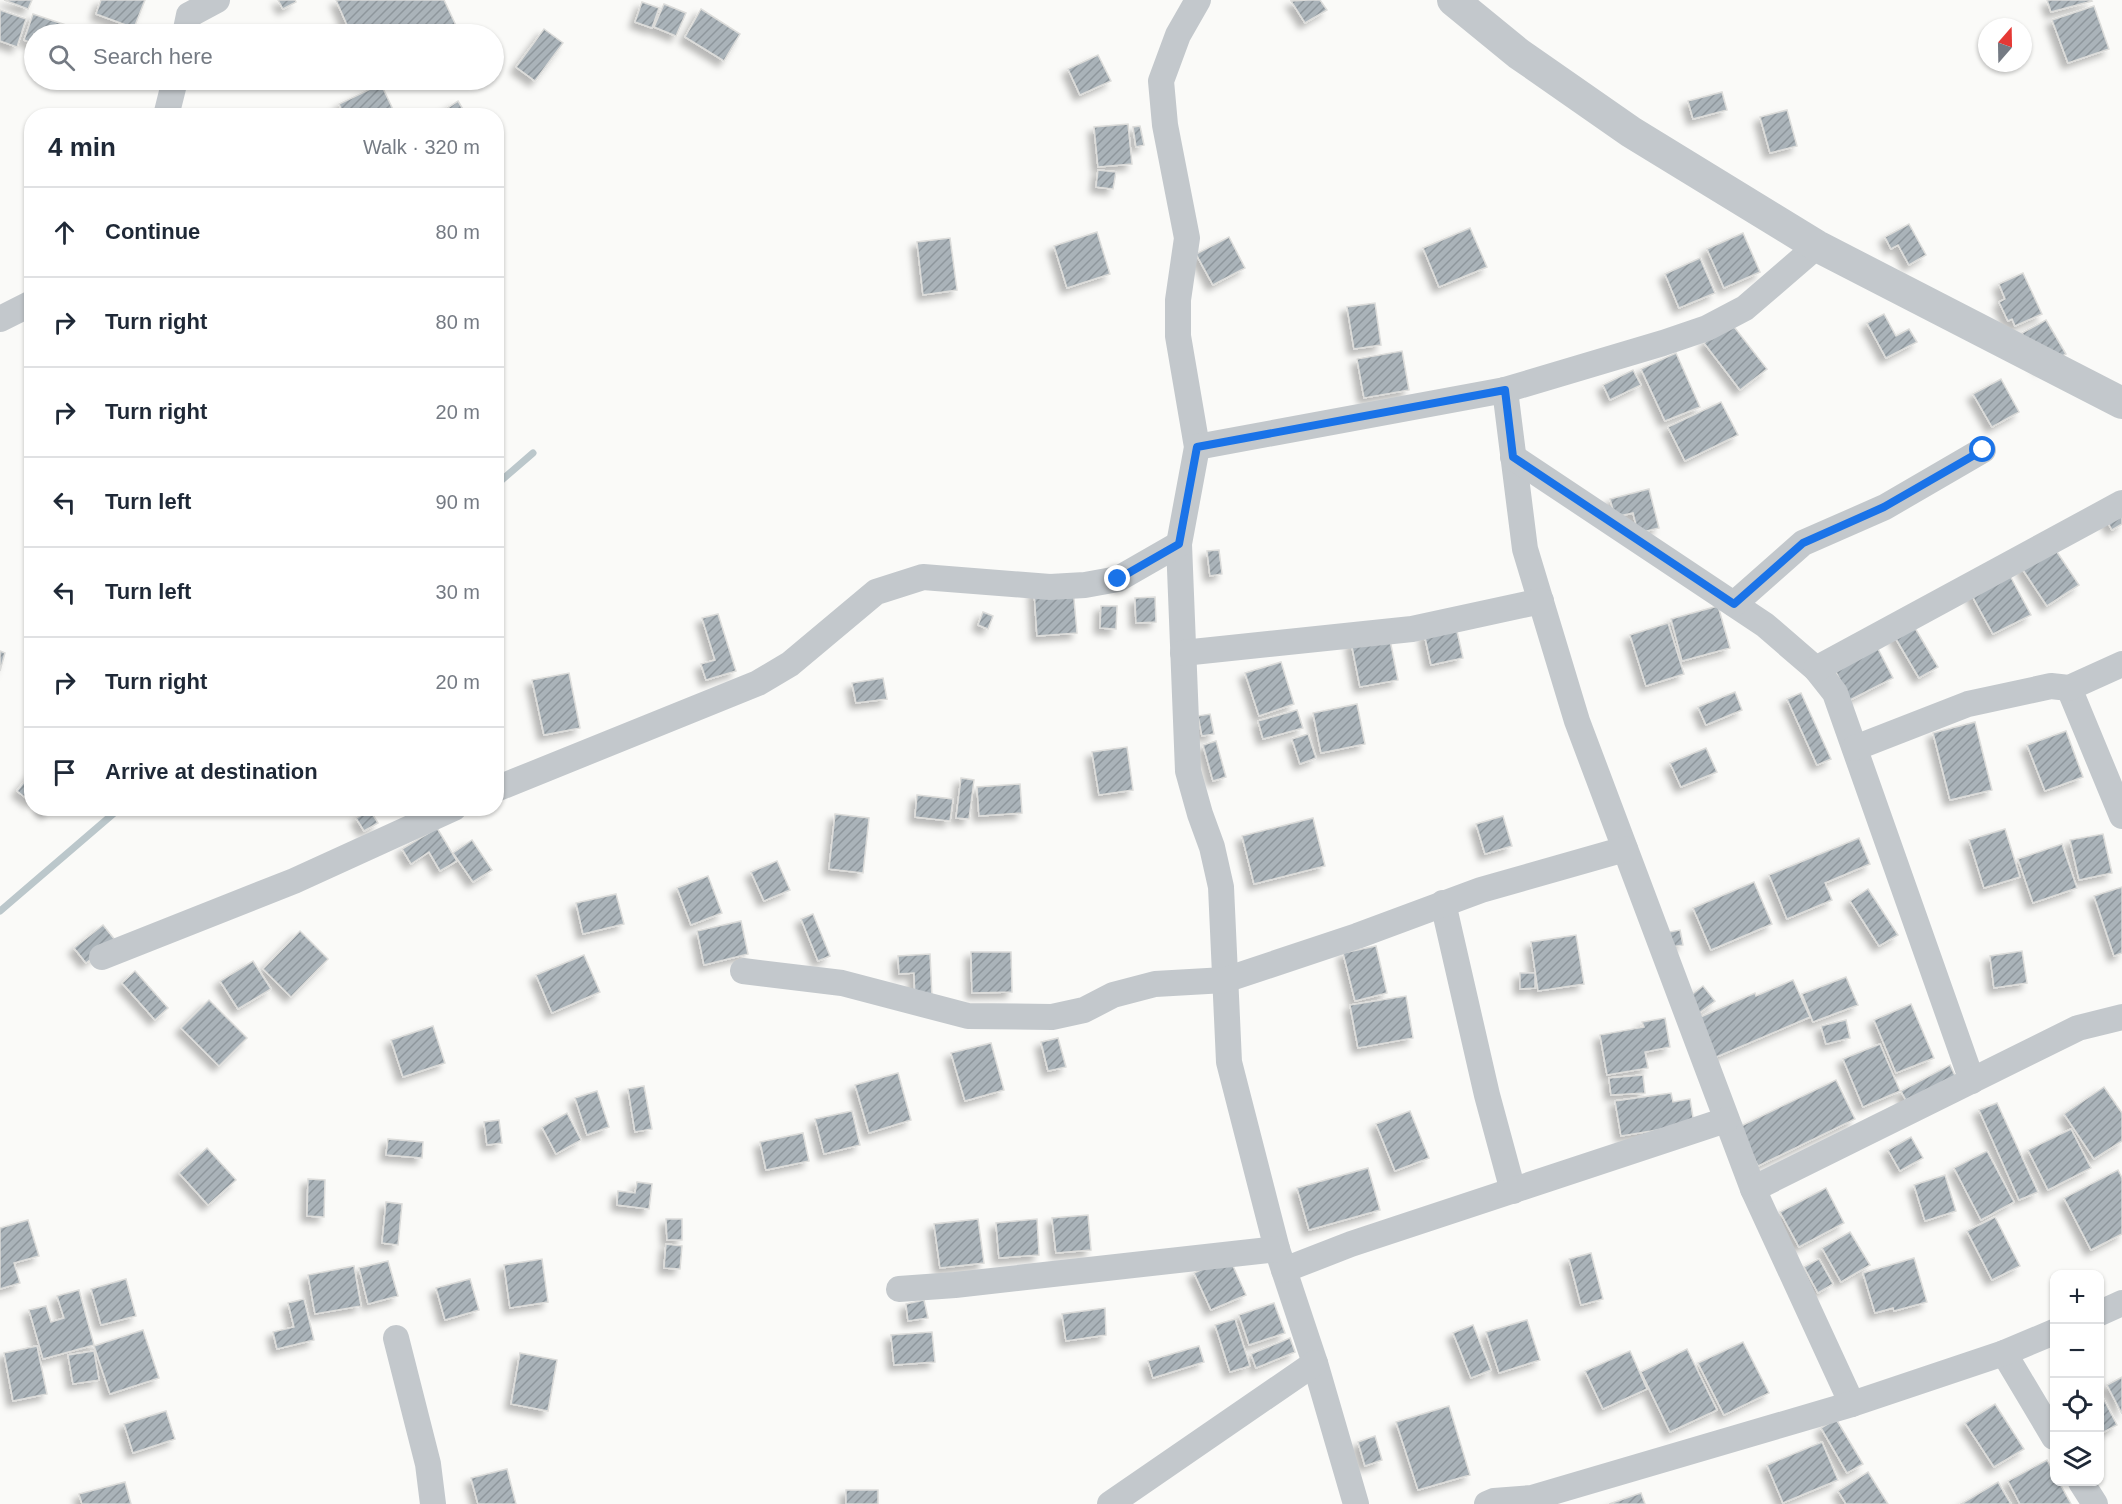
<!DOCTYPE html>
<html lang="en">
<head>
<meta charset="utf-8">
<style>
	:root { --surface:#fff; --page:#f2f2f3; --text:#1f2937; --muted:#747a83; --line:#e0e1e3 }
	body { margin:0; font-family:Arial,sans-serif; background:var(--page); color:var(--text) }
	.controls { position:absolute; right:18px; bottom:18px; display:grid; overflow:hidden; border-radius:12px; box-shadow:0 2px 4px #0004 }
	.controls button { width:54px; height:54px; display:grid; place-items:center; padding:0; border:0; border-bottom:2px solid var(--line); background:var(--surface); color:var(--text); font:30px sans-serif }
	.compass { position:absolute; left:1978px; top:18px; width:54px; height:54px; border-radius:50%; background:var(--surface); box-shadow:0 2px 4px #0004; rotate:20deg }
	.stop { position:absolute; width:18px; height:18px; margin:-14px; border:4px solid #1a73e8; border-radius:50%; background:#fff }
	.stop.end { background:#1a73e8; border-color:#fff; box-shadow:0 2px 6px #0008 }
	.list { margin:0; padding:0; list-style:none }
	h2 { display:flex; justify-content:space-between; align-items:center; height:78px; margin:0; padding:0 24px; font-size:26px }
	h2 small { font-size:20px; font-weight:400; color:var(--muted) }
	.list li { display:grid; grid-template-columns:39px 1fr auto; gap:18px; align-items:center; box-sizing:border-box; height:90px; padding:0 24px; border-top:2px solid var(--line) }
	.list b { display:block; font-size:22px; white-space:nowrap }
	.list em { font-size:20px; font-style:normal; color:var(--muted) }
	.icon { flex:none; width:33px; height:33px; fill:none; stroke:currentColor; stroke-width:2; stroke-linecap:round; stroke-linejoin:round }
	.map { position:relative; flex:none; width:2122px; height:1504px; overflow:hidden }
	.search { position:absolute; background:var(--surface); box-shadow:0 2px 4px #0004; left:24px; top:24px; width:480px; height:66px; display:flex; align-items:center; gap:15px; box-sizing:border-box; padding:0 21px; border-radius:33px; color:var(--muted); font-size:22px }
	.panel { position:absolute; background:var(--surface); box-shadow:0 2px 4px #0004; left:24px; top:108px; width:480px; height:708px; border-radius:24px }
	.map>svg:first-child { display:block }
	.lines { fill:none; stroke-linecap:round; stroke-linejoin:round }
	.stream { stroke:#bbc7cb; stroke-width:7 }
	.building { fill:url(#building-hatch); stroke:#dcdcda; stroke-width:1.5; filter:url(#shadow) }
	.minor { stroke:#c3c8cc; stroke-width:26 }
	.tertiary { stroke:#c3c8cc; stroke-width:32 }
	.route { stroke:#1a73e8; stroke-width:8 }
</style>
</head>
<body>
<div class="map">
<svg width="2122" height="1504" viewBox="0 0 2122 1504">
	<defs>
		<pattern id="building-hatch" width="6" height="6" patternUnits="userSpaceOnUse" patternTransform="scale(1.5)"><rect width="6" height="6" fill="#aab3b9"/><path d="M-1 1l2-2M0 6l6-6M5 7l2-2" fill="none" stroke="#8e969c"/></pattern>
		<filter id="shadow"><feDropShadow dx="-5.5" dy="5.5" stdDeviation="3" flood-color="#0004"/></filter>
	</defs>
	<rect width="100%" height="100%" fill="#fafaf8"/>
	<g class="lines">
		<!-- stream -->
		<g class="stream">
			<polyline points="496,485 533,453"/>
			<polyline points="0,911 120,808"/>
		</g>
	</g>
	<!-- building -->
	<g class="building">
		<polygon points="4,0 32,0 28,9"/>
		<polygon points="101,0 145,0 134,28 96,14"/>
		<polygon points="278,0 295,0 296,2 283,9"/>
		<polygon points="336,0 444,0 460,34 351,34"/>
		<polygon points="1308,0 1320,0 1327,10 1305,23 1291,1"/>
		<polygon points="2047,0 2091,0 2092,1 2051,12"/>
		<polygon points="642,2 659,8 652,28 635,22"/>
		<polygon points="664,4 686,13 676,36 654,27"/>
		<polygon points="2094,6 2109,49 2068,63 2052,20"/>
		<polygon points="701,9 740,34 724,61 685,37"/>
		<polygon points="0,10 26,19 17,47 0,41"/>
		<polygon points="33,14 93,34 34,34 34,44 24,40"/>
		<polygon points="544,29 563,43 535,81 516,67"/>
		<polygon points="1098,55 1111,81 1080,95 1068,69"/>
		<polygon points="381,84 396,116 344,116 339,104"/>
		<polygon points="1722,92 1727,110 1693,119 1688,101"/>
		<polygon points="458,101 467,116 435,116"/>
		<polygon points="1787,110 1797,146 1770,153 1760,117"/>
		<polygon points="1128,124 1132,164 1098,167 1094,127"/>
		<polygon points="1140,126 1144,145 1136,147 1133,127"/>
		<polygon points="1098,170 1116,172 1113,189 1096,187"/>
		<polygon points="1909,224 1926,255 1909,265 1898,245 1891,249 1885,237"/>
		<polygon points="1470,228 1487,267 1439,287 1423,248"/>
		<polygon points="1097,232 1110,274 1067,288 1054,246"/>
		<polygon points="1743,233 1760,272 1724,288 1707,249"/>
		<polygon points="1229,237 1245,268 1213,285 1196,254"/>
		<polygon points="950,238 957,290 923,295 917,242"/>
		<polygon points="1700,258 1715,293 1679,308 1665,274"/>
		<polygon points="2023,273 2042,314 2015,326 2012,319 2008,321 1999,302 2005,299 1999,284"/>
		<polygon points="1375,303 1381,345 1354,349 1347,307"/>
		<polygon points="1884,314 1896,336 1909,329 1917,342 1886,358 1867,323"/>
		<polygon points="2046,320 2066,354 2041,368 2022,333"/>
		<polygon points="1731,323 1767,369 1740,390 1704,343"/>
		<polygon points="1402,351 1409,390 1364,398 1357,359"/>
		<polygon points="1676,353 1700,407 1665,421 1641,369"/>
		<polygon points="1633,370 1641,385 1610,400 1603,385"/>
		<polygon points="2001,379 2019,412 1992,427 1973,394"/>
		<polygon points="1721,402 1738,435 1685,461 1668,427"/>
		<polygon points="1649,489 1659,528 1638,533 1633,513 1615,517 1610,499"/>
		<polygon points="2122,506 2122,524 2112,530 2104,516"/>
		<polygon points="2053,546 2079,585 2047,606 2021,567"/>
		<polygon points="1219,550 1222,574 1210,576 1207,551"/>
		<polygon points="2008,572 2031,615 1993,634 1970,592"/>
		<polygon points="1073,588 1077,633 1037,636 1034,590"/>
		<polygon points="1155,597 1156,622 1136,623 1135,598"/>
		<polygon points="1101,606 1117,606 1116,629 1100,628"/>
		<polygon points="1718,606 1730,648 1682,661 1671,619"/>
		<polygon points="983,612 993,616 988,629 978,625"/>
		<polygon points="718,614 736,671 706,680 701,664 715,660 702,618"/>
		<polygon points="1668,623 1684,674 1646,686 1630,635"/>
		<polygon points="1912,623 1938,667 1919,678 1893,634"/>
		<polygon points="1456,627 1463,658 1431,665 1424,633"/>
		<polygon points="1389,635 1398,680 1360,687 1351,642"/>
		<polygon points="1875,643 1893,678 1850,700 1832,664"/>
		<polygon points="0,651 5,653 0,671"/>
		<polygon points="1281,662 1294,704 1259,716 1245,673"/>
		<polygon points="569,673 580,728 544,735 532,680"/>
		<polygon points="883,678 887,699 856,703 852,683"/>
		<polygon points="1735,692 1742,710 1706,725 1698,707"/>
		<polygon points="1801,693 1831,759 1817,765 1787,699"/>
		<polygon points="1357,704 1365,744 1321,753 1313,713"/>
		<polygon points="1297,710 1303,728 1263,739 1258,721"/>
		<polygon points="1210,714 1214,734 1202,736 1198,716"/>
		<polygon points="1975,722 1992,790 1950,800 1933,733"/>
		<polygon points="2066,731 2083,777 2045,791 2027,745"/>
		<polygon points="1308,734 1316,758 1300,764 1292,739"/>
		<polygon points="1216,741 1226,777 1213,781 1203,745"/>
		<polygon points="1127,747 1133,790 1099,795 1092,752"/>
		<polygon points="1706,748 1717,772 1681,787 1670,763"/>
		<polygon points="32,772 32,803 17,791"/>
		<polygon points="961,778 974,780 969,819 956,818"/>
		<polygon points="1020,784 1022,813 979,816 977,787"/>
		<polygon points="917,795 953,799 950,821 915,817"/>
		<polygon points="39,808 51,808 47,814"/>
		<polygon points="370,810 378,823 364,831 356,818"/>
		<polygon points="835,814 869,818 863,873 829,869"/>
		<polygon points="1503,816 1512,846 1485,854 1476,824"/>
		<polygon points="1313,818 1325,866 1254,884 1242,836"/>
		<polygon points="437,828 457,861 440,871 429,852 411,864 402,849"/>
		<polygon points="2005,829 2020,877 1984,888 1969,840"/>
		<polygon points="2103,834 2112,873 2079,880 2070,840"/>
		<polygon points="1859,838 1870,864 1825,883 1832,900 1787,919 1769,875"/>
		<polygon points="472,840 492,870 473,882 453,853"/>
		<polygon points="2062,844 2077,888 2033,903 2018,859"/>
		<polygon points="777,861 790,890 764,901 751,872"/>
		<polygon points="708,876 722,913 691,925 677,888"/>
		<polygon points="1754,882 1772,924 1711,950 1693,908"/>
		<polygon points="2122,887 2122,953 2114,956 2094,896"/>
		<polygon points="1868,889 1898,935 1879,946 1850,901"/>
		<polygon points="616,894 624,924 583,934 576,903"/>
		<polygon points="813,914 830,956 818,961 801,919"/>
		<polygon points="741,921 748,954 704,965 697,931"/>
		<polygon points="103,925 115,940 86,963 74,948"/>
		<polygon points="1680,930 1683,945 1666,948 1664,933"/>
		<polygon points="300,931 328,959 291,997 263,969"/>
		<polygon points="1576,935 1584,984 1538,991 1531,942"/>
		<polygon points="1376,946 1387,993 1355,1001 1343,953"/>
		<polygon points="2022,951 2027,983 1994,988 1990,956"/>
		<polygon points="971,952 1011,952 1012,992 972,993"/>
		<polygon points="930,954 932,997 915,998 914,973 899,974 898,956"/>
		<polygon points="584,955 600,992 552,1013 536,975"/>
		<polygon points="253,961 271,989 238,1009 220,981"/>
		<polygon points="135,971 168,1008 155,1020 122,983"/>
		<polygon points="1520,973 1535,973 1535,988 1520,989"/>
		<polygon points="1846,977 1858,1005 1813,1022 1802,994"/>
		<polygon points="1793,980 1810,1017 1714,1058 1696,1019 1755,993 1756,996"/>
		<polygon points="1703,986 1715,1001 1698,1014 1686,999"/>
		<polygon points="1406,996 1413,1038 1358,1048 1350,1005"/>
		<polygon points="209,1000 247,1038 219,1066 181,1028"/>
		<polygon points="1911,1004 1934,1058 1896,1073 1874,1020"/>
		<polygon points="1665,1018 1670,1047 1645,1052 1648,1068 1607,1075 1600,1035 1644,1027 1642,1022"/>
		<polygon points="1846,1020 1850,1038 1826,1044 1821,1026"/>
		<polygon points="433,1026 445,1063 403,1077 391,1040"/>
		<polygon points="1058,1038 1066,1067 1048,1071 1041,1042"/>
		<polygon points="991,1043 1004,1090 965,1101 951,1053"/>
		<polygon points="1880,1044 1900,1091 1863,1107 1843,1059"/>
		<polygon points="1950,1065 1957,1080 1909,1106 1901,1091"/>
		<polygon points="898,1073 911,1120 869,1133 855,1085"/>
		<polygon points="1643,1075 1645,1093 1611,1095 1609,1078"/>
		<polygon points="1836,1080 1855,1119 1758,1166 1739,1127"/>
		<polygon points="644,1086 652,1129 635,1132 628,1089"/>
		<polygon points="2104,1087 2122,1113 2122,1141 2094,1159 2064,1114"/>
		<polygon points="597,1091 609,1127 587,1135 575,1098"/>
		<polygon points="1671,1093 1673,1102 1690,1099 1694,1124 1621,1136 1615,1101"/>
		<polygon points="1997,1103 2038,1192 2019,1200 1979,1110"/>
		<polygon points="852,1111 860,1145 824,1154 815,1119"/>
		<polygon points="1410,1111 1429,1158 1395,1171 1376,1124"/>
		<polygon points="567,1113 581,1140 556,1154 542,1127"/>
		<polygon points="499,1120 502,1143 487,1145 484,1122"/>
		<polygon points="2071,1129 2091,1168 2048,1190 2028,1150"/>
		<polygon points="803,1133 809,1161 766,1170 760,1142"/>
		<polygon points="1911,1137 1923,1158 1900,1171 1888,1150"/>
		<polygon points="388,1139 423,1142 422,1158 386,1155"/>
		<polygon points="207,1148 236,1180 208,1205 179,1173"/>
		<polygon points="1987,1151 2014,1202 1981,1220 1954,1168"/>
		<polygon points="1368,1168 1380,1210 1309,1230 1297,1188"/>
		<polygon points="2118,1170 2122,1178 2122,1234 2091,1250 2064,1198"/>
		<polygon points="1945,1175 1956,1211 1925,1221 1914,1185"/>
		<polygon points="308,1179 325,1180 324,1217 307,1216"/>
		<polygon points="637,1182 652,1184 649,1209 617,1205 618,1191 635,1193"/>
		<polygon points="1826,1188 1844,1223 1799,1247 1780,1212"/>
		<polygon points="386,1202 402,1204 398,1245 382,1243"/>
		<polygon points="1088,1215 1091,1250 1056,1253 1052,1218"/>
		<polygon points="1995,1217 2020,1266 1992,1280 1967,1231"/>
		<polygon points="666,1219 682,1219 682,1240 667,1240"/>
		<polygon points="978,1219 984,1263 940,1268 934,1224"/>
		<polygon points="1037,1219 1039,1255 999,1258 996,1223"/>
		<polygon points="28,1220 39,1256 14,1263 20,1283 0,1289 0,1228"/>
		<polygon points="1850,1232 1870,1265 1841,1282 1822,1248"/>
		<polygon points="666,1244 682,1246 680,1269 664,1268"/>
		<polygon points="1591,1253 1603,1299 1581,1305 1569,1259"/>
		<polygon points="1229,1257 1246,1295 1211,1310 1194,1273"/>
		<polygon points="1914,1258 1927,1302 1894,1311 1893,1308 1875,1313 1863,1273"/>
		<polygon points="542,1259 548,1302 510,1308 504,1265"/>
		<polygon points="1819,1259 1833,1284 1818,1293 1804,1267"/>
		<polygon points="388,1261 398,1296 368,1304 359,1268"/>
		<polygon points="354,1266 361,1306 315,1314 308,1275"/>
		<polygon points="126,1279 136,1316 101,1325 91,1289"/>
		<polygon points="470,1279 479,1310 445,1320 436,1288"/>
		<polygon points="79,1290 94,1345 43,1359 29,1310 46,1306 51,1322 64,1318 57,1296"/>
		<polygon points="304,1299 314,1340 277,1349 273,1332 294,1327 288,1303"/>
		<polygon points="924,1300 928,1318 908,1321 906,1304"/>
		<polygon points="1274,1303 1285,1333 1249,1345 1239,1315"/>
		<polygon points="1105,1308 1106,1335 1066,1341 1062,1314"/>
		<polygon points="1235,1319 1250,1366 1230,1372 1215,1325"/>
		<polygon points="1527,1320 1540,1360 1499,1373 1486,1332"/>
		<polygon points="1473,1325 1491,1370 1471,1378 1453,1333"/>
		<polygon points="143,1330 159,1378 110,1394 94,1346"/>
		<polygon points="932,1332 935,1362 894,1365 891,1335"/>
		<polygon points="1290,1338 1295,1352 1256,1368 1251,1354"/>
		<polygon points="1743,1342 1769,1393 1724,1415 1698,1363"/>
		<polygon points="37,1346 47,1394 13,1401 4,1353"/>
		<polygon points="1199,1346 1204,1362 1153,1378 1148,1361"/>
		<polygon points="1687,1349 1717,1410 1670,1432 1641,1372"/>
		<polygon points="94,1351 99,1380 73,1384 68,1355"/>
		<polygon points="1630,1351 1647,1389 1603,1409 1585,1371"/>
		<polygon points="520,1353 557,1360 548,1411 511,1404"/>
		<polygon points="2122,1377 2122,1414 2107,1385"/>
		<polygon points="2100,1392 2117,1425 2100,1434"/>
		<polygon points="1995,1404 2024,1449 1994,1467 1965,1423"/>
		<polygon points="1449,1406 1470,1475 1418,1490 1396,1422"/>
		<polygon points="166,1411 175,1439 133,1453 124,1424"/>
		<polygon points="1836,1419 1863,1464 1847,1473 1821,1428"/>
		<polygon points="1375,1436 1382,1460 1365,1466 1358,1442"/>
		<polygon points="1822,1442 1838,1480 1783,1503 1767,1465"/>
		<polygon points="2047,1460 2054,1473 2054,1482 2059,1482 2071,1504 2020,1504 2008,1481"/>
		<polygon points="507,1469 516,1504 478,1504 471,1478"/>
		<polygon points="1868,1472 1888,1504 1846,1504 1838,1491"/>
		<polygon points="125,1482 131,1504 82,1504 79,1494"/>
		<polygon points="1998,1482 2011,1504 1961,1504"/>
		<rect x="846" y="1490" width="32" height="14"/>
		<polygon points="1641,1493 1645,1504 1609,1504"/>
	</g>
	<g class="lines">
		<!-- minor -->
		<g class="minor">
			<polyline points="1198,0 1178,35 1161,81 1165,125 1187,238 1178,300 1178,336 1197,447 1179,544 1188,771 1200,814 1212,847 1221,887 1229,1062 1277,1249 1315,1363 1356,1504"/>
			<polyline points="185,34 189,15 217,0"/>
			<polyline points="166,116 175,80"/>
			<polyline points="0,319 32,303"/>
			<polyline points="1505,390 1525,549 1577,721 1753,1189 1852,1404"/>
			<polyline points="1197,447 1505,390 1663,343 1707,328 1745,308 1817,246"/>
			<polyline points="1513,457 1765,625 1816,669 1835,693 1972,1081"/>
			<polyline points="1734,604 1803,543 1885,507 1983,450"/>
			<polyline points="1183,653 1412,629 1541,601"/>
			<polyline points="1816,669 2122,503"/>
			<polyline points="2069,688 2122,816"/>
			<polyline points="1855,748 1968,704 2051,686 2069,688 2122,664"/>
			<polyline points="496,789 758,683 790,664 876,592 923,577 1050,587 1085,585 1118,579 1179,544"/>
			<polyline points="1443,903 1487,1095 1513,1191"/>
			<polyline points="102,957 294,881 454,808"/>
			<polyline points="743,971 842,983 968,1016 1052,1017 1084,1010 1113,995 1155,984 1225,980 1357,936 1481,890 1625,849"/>
			<polyline points="1753,1189 2078,1028 2122,1017"/>
			<polyline points="1284,1270 1351,1244 1726,1120"/>
			<polyline points="899,1289 955,1285 1277,1249"/>
			<polyline points="2100,1313 2122,1303"/>
			<polyline points="396,1338 428,1464 433,1504"/>
			<polyline points="2004,1353 2054,1437"/>
			<polyline points="2081,1482 2095,1504"/>
			<polyline points="1110,1504 1315,1363"/>
			<polyline points="1487,1504 1494,1501 1532,1498 1852,1404 2004,1353 2054,1332"/>
		</g>
		<!-- tertiary -->
		<polyline class="tertiary" points="1453,0 1519,54 1631,132 1817,246 2122,403"/>
	</g>
	<g class="lines">
		<!-- route -->
		<polyline class="route" points="1118,579 1179,544 1197,447 1505,390 1513,457 1734,604 1803,543 1884,507 1983,450"/>
	</g>
</svg>
<div class="controls">
<button>+</button>
<button>−</button>
<button><svg class="icon" aria-label="locate" viewBox="0 0 24 24"><circle cx="12" cy="12" r="6"/><path d="M12 2v4M12 18v4M2 12h4M18 12h4"/></svg></button>
<button><svg class="icon" aria-label="layers" viewBox="0 0 24 24"><path d="M12 4l9 5-9 5-9-5zM3 14l9 5 9-5"/></svg></button>
</div>
<svg class="compass" viewBox="-18 -18 36 36"><path d="M0-13l5 13h-10z" fill="#e53935"/><path d="M0 13l5-13h-10z" fill="#747a83"/></svg>
<div class="stop" style="left:1983px;top:450px"></div>
<div class="stop end" style="left:1118px;top:579px"></div>
<div class="search"><svg class="icon" aria-label="search" viewBox="0 0 24 24"><circle cx="10" cy="10" r="6"/><path d="M15 15l6 6"/></svg>Search here</div>
<section class="panel">
<h2>4 min<small>Walk · 320 m</small></h2>
<ul class="list">
<li><svg class="icon" aria-label="ahead" viewBox="0 0 24 24"><path d="M12 20V5M6 11l6-6 6 6"/></svg><div><b>Continue</b></div><em>80 m</em></li>
<li><svg class="icon" aria-label="right" viewBox="0 0 24 24"><path d="M7 20v-9h11M14 6l5 5-5 5"/></svg><div><b>Turn right</b></div><em>80 m</em></li>
<li><svg class="icon" aria-label="right" viewBox="0 0 24 24"><path d="M7 20v-9h11M14 6l5 5-5 5"/></svg><div><b>Turn right</b></div><em>20 m</em></li>
<li><svg class="icon" aria-label="left" viewBox="0 0 24 24"><path d="M17 20v-9H6M10 6l-5 5 5 5"/></svg><div><b>Turn left</b></div><em>90 m</em></li>
<li><svg class="icon" aria-label="left" viewBox="0 0 24 24"><path d="M17 20v-9H6M10 6l-5 5 5 5"/></svg><div><b>Turn left</b></div><em>30 m</em></li>
<li><svg class="icon" aria-label="right" viewBox="0 0 24 24"><path d="M7 20v-9h11M14 6l5 5-5 5"/></svg><div><b>Turn right</b></div><em>20 m</em></li>
<li><svg class="icon" aria-label="arrive" viewBox="0 0 24 24"><path d="M6 21V4h12l-3 4 3 4H6"/></svg><div><b>Arrive at destination</b></div></li>
</ul>
</section>
</div>
</body>
</html>
